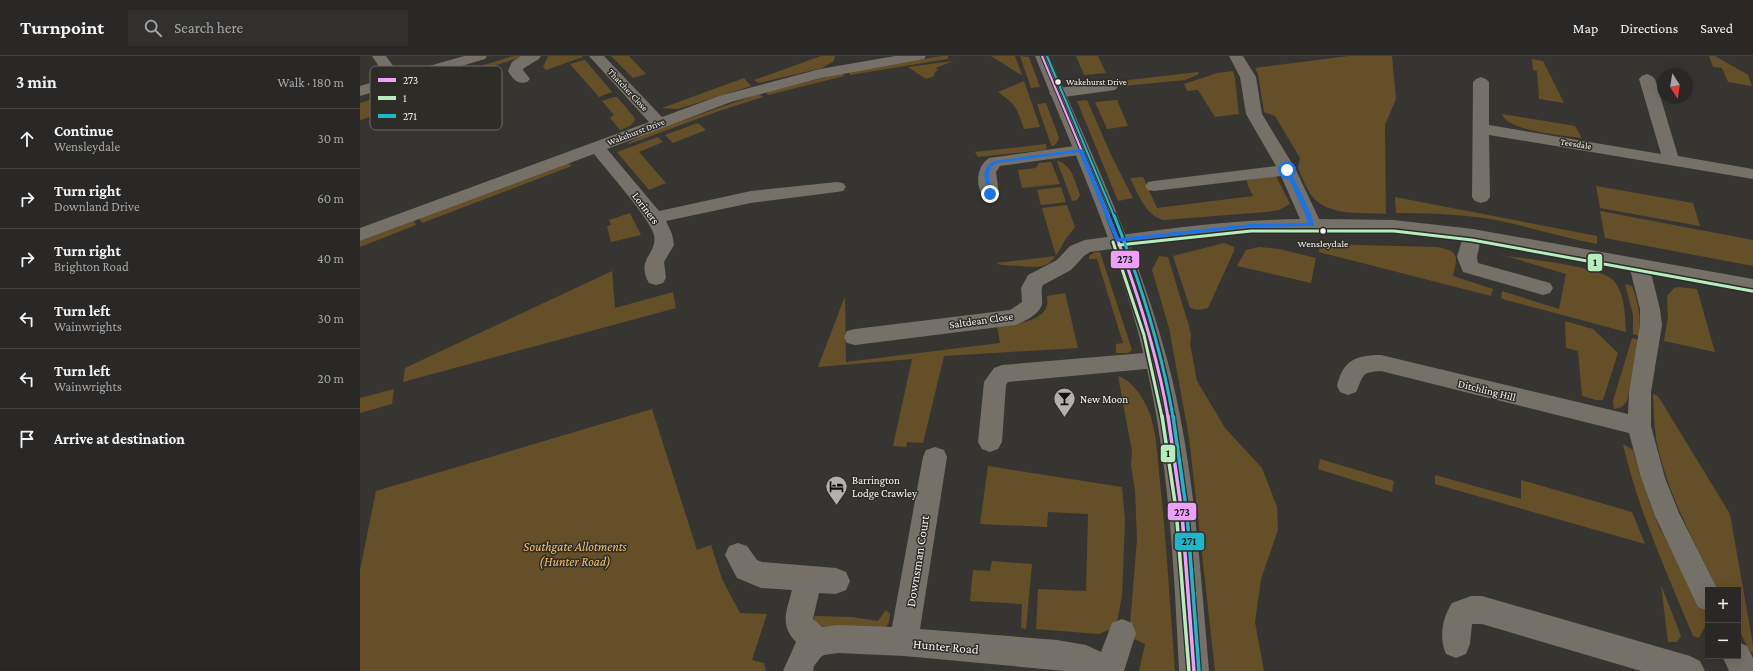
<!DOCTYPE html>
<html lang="en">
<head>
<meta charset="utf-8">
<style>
	:root { --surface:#292826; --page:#31302e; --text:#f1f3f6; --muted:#a5a6a7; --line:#454443 }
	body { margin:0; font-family:"Crimson Pro",serif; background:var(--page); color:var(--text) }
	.controls { position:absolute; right:12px; bottom:12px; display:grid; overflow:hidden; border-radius:0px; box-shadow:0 4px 16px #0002 }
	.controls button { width:36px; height:36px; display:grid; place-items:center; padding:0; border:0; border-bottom:1px solid var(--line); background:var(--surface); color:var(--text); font:20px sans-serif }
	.compass { position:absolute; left:1297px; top:12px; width:36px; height:36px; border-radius:50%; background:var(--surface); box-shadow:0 4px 16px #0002; rotate:168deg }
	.stop { position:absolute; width:12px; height:12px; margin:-9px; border:3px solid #1a73e8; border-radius:50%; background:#fff }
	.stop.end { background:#1a73e8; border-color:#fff; box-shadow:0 1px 4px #0008 }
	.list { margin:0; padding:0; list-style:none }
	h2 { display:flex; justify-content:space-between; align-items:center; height:52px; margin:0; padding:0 16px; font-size:17px }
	h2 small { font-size:13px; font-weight:400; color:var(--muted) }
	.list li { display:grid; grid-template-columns:26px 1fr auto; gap:12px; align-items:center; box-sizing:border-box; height:60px; padding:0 16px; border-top:1px solid var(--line) }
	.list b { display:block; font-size:15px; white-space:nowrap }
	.list p { margin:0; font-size:13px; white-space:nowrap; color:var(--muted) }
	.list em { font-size:13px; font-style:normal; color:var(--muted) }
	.icon { flex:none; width:22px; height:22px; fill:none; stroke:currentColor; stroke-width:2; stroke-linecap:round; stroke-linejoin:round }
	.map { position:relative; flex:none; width:1393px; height:615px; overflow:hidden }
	header { display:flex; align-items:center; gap:24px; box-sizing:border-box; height:56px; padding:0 20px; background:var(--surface); border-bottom:1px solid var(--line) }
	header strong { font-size:19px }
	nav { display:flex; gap:22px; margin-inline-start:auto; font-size:14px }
	.search { width:280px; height:36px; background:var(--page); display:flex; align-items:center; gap:10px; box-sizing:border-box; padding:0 14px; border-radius:0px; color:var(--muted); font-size:15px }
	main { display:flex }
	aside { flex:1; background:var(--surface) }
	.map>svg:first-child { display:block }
	.green { fill:#654f28 }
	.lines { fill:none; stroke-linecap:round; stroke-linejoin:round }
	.minor { fill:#757068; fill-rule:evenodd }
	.major { fill:#767067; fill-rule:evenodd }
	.bus-1-far2-casing { stroke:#2e2c27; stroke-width:4 }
	.bus-1-far1-casing { stroke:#2e2c27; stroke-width:6 }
	.bus-1-casing { stroke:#2e2c27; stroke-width:6 }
	.bus-2-far1-casing { stroke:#2e2c27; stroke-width:6 }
	.bus-2-casing { stroke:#2e2c27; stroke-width:6 }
	.bus-3-far2-casing { stroke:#2e2c27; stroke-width:4 }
	.bus-3-far1-casing { stroke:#2e2c27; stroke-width:6 }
	.bus-3-casing { stroke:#2e2c27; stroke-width:6 }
	.bus-1-far2 { stroke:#ee9ffe; stroke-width:2 }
	.bus-1-far1 { stroke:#ee9ffe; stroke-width:3 }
	.bus-1 { stroke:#ee9ffe; stroke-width:3.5 }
	.bus-2-far1 { stroke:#b6edbf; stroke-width:3 }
	.bus-2 { stroke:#b6edbf; stroke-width:3.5 }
	.bus-3-far2 { stroke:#1cb7c8; stroke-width:2 }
	.bus-3-far1 { stroke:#1cb7c8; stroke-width:3 }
	.bus-3 { stroke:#1cb7c8; stroke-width:3.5 }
	.route { fill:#1a73e8 }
	.bus-dot { fill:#f6f4f1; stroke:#2e2c27; stroke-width:1.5 }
	.labels { text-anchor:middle; stroke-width:3; stroke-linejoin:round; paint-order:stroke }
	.far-bus-label { font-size:9px; fill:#f6f4f1; stroke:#2e2c27; text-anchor:start }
	.far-street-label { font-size:9px; fill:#f6f4f1; stroke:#2e2c27 }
	.bus-label { font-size:10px; fill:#f6f4f1; stroke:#2e2c27 }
	.street-label { font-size:11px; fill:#f6f4f1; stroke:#2e2c27 }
	.poi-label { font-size:11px; fill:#f6f4f1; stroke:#2e2c27; text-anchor:start }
	.near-park-label { font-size:13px; font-style:italic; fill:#f4c164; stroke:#2e2c27 }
	.near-street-label { font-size:13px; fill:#f6f4f1; stroke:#2e2c27 }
	.key { fill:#2e2c27; stroke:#6a6864; stroke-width:1 }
	.key-label { font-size:11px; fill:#f6f4f1 }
	.line-badge { stroke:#2e2c27; stroke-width:1.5 }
	.pale-badge-label { font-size:11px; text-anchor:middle; font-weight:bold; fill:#111 }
</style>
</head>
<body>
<header>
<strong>Turnpoint</strong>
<div class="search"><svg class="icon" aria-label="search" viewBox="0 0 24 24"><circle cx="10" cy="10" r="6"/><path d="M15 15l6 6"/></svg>Search here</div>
<nav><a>Map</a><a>Directions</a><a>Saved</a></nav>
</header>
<main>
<aside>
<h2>3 min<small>Walk · 180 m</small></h2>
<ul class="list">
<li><svg class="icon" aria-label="ahead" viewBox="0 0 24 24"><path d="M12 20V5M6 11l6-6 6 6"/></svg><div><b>Continue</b><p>Wensleydale</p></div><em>30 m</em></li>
<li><svg class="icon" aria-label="right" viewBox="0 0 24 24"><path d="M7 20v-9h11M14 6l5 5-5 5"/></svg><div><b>Turn right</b><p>Downland Drive</p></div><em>60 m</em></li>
<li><svg class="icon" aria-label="right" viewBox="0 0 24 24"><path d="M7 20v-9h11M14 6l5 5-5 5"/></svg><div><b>Turn right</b><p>Brighton Road</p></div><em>40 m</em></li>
<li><svg class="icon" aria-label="left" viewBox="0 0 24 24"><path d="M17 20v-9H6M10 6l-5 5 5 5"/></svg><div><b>Turn left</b><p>Wainwrights</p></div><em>30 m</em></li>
<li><svg class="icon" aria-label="left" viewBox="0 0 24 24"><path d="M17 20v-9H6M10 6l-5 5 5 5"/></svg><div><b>Turn left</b><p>Wainwrights</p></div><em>20 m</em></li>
<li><svg class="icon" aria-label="arrive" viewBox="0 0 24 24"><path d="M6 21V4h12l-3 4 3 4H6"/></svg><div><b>Arrive at destination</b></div></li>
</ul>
</aside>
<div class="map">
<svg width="1393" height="615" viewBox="0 0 1393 615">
	<rect width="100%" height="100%" fill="#373532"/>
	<!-- green -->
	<g class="green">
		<polygon points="153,0 165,0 127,12 138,27 126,29 117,27 0,64 0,47"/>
		<polygon points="188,0 222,0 223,1 186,14 183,11"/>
		<polygon points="251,0 269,0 286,18 273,22"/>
		<polygon points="461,0 475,0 474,5 462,12 399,27 394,24"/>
		<polygon points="582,0 588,0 588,3 490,19 489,15"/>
		<polygon points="631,0 655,0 662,19 658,17"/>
		<polygon points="660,0 669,1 680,31 671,32"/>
		<polygon points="716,0 738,0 746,17 724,19"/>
		<path d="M 989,0 L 1032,0 L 1036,43 L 1025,69 L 1026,158 C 1003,156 968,161 952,140 C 946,132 942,121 938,112 L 940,102 L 915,60 L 904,56 L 898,18 L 895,12 Z"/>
		<polygon points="1349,0 1355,0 1383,16 1388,19 1392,30 1368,26 1362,12 1353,11"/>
		<polygon points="1172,3 1183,5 1204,47 1179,43 1177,15 1173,14"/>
		<polygon points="225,4 252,36 239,41 210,8"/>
		<polygon points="593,5 576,12 578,14 575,16 574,20 566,23 548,11"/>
		<polygon points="873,15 875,23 879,58 855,61 838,34 827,35 824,28 857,17"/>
		<polygon points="838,16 839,18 825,24 753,31 751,26"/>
		<polygon points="483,17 484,20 408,39 406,36"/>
		<polygon points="384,22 391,30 318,53 302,52"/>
		<path d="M 664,25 L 680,71 L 664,73 C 657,53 657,49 638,36 Z"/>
		<polygon points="399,38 403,41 359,55 269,88 268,87 289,76"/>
		<polygon points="254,41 257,41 274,61 275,64 270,70 260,74 250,62 254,59 242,45"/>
		<polygon points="727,44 752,101 773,142 758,145 717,45"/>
		<polygon points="757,44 768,70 747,73 735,46"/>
		<polygon points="686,47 699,82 696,88 693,90 691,89 677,48"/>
		<path d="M 1142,58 L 1215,70 L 1222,82 C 1206,80 1146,75 1142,58 Z"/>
		<polygon points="338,67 346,74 313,87 305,79"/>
		<polygon points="298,81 303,86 279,96 306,127 289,134 257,96"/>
		<polygon points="686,88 687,93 684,94 618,101 615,96"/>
		<path d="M 697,105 L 699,105 C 713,111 715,126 720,139 L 717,144 L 712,145 Z"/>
		<polygon points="691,106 700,128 662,132 658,114 676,112 679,107"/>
		<polygon points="208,107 212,110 62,167 59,163"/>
		<path d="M 916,120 L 930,148 L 919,154 L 906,156 L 804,164 C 785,160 778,137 770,122 L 783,121 L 797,152 L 893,140 L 888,130 L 887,124 Z"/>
		<polygon points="1236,130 1333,147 1340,170 1240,152"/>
		<polygon points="701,131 706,146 681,149 677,134"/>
		<path d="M 1035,141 L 1237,180 L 1237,188 C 1199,181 1162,168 1124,162 C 1095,158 1065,157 1036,157 Z"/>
		<path d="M 707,149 L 715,171 C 712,176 707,180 704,186 C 691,209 688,213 660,210 C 651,209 644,211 636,207 L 696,200 L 682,152 Z"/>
		<polygon points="1240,155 1393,184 1393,210 1245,182"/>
		<polygon points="270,157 281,179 251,186 247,170 251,169 249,164"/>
		<polygon points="54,165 56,169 0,191 0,185"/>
		<polygon points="864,187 874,191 874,195 848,252 838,254 830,252 813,200"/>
		<path d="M 960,188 L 1077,191 C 1099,195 1098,200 1093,220 L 1133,233 L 1131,240 L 959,196 Z"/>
		<polygon points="899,191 919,193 956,202 951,227 877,210 886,194"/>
		<polygon points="735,196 740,196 772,294 768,297 756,297 756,288 763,287 737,203 729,203 729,200"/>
		<polygon points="799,200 808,201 829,270 831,279 830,288 837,325 865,372 902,412 917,451 918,474 901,523 895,566 904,615 855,615 829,381 809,272 792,214"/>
		<path d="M 1146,200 C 1167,203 1245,211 1255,226 C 1265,240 1265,259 1266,276 L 1146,244 L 1141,242 L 1142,235 L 1199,253 L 1206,218 Z"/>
		<polygon points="252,215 255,252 313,236 316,252 43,326 45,312"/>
		<path d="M 1265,228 L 1272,230 C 1279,249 1281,260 1279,280 L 1273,278 L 1273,259 Z"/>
		<polygon points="1320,231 1337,233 1355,296 1304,285 1308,260 1307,240 1314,232"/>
		<path d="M 705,237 L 718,292 L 584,300 L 563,387 L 547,386 L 546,391 L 533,390 L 552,303 L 458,311 L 485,240 L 486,306 L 640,287 L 637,270 C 651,269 684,266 687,249 C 688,247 687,243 687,240 Z"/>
		<polygon points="1205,265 1233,273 1258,297 1243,344 1236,344 1222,340 1218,295 1206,292"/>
		<polygon points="1272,282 1279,284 1267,345 1262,351 1254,353 1253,345"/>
		<path d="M 758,320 C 774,325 786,346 791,361 C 797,382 798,406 800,427 C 807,490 810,552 815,615 L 779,615 L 785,588 L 769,581 L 777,483 L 775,435 L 771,408 L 772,395 Z"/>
		<polygon points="34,333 32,348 0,357 0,342"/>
		<path d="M 1293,338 L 1298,340 L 1370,458 L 1393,589 L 1393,597 L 1390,596 L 1378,572 L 1378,534 L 1358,534 C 1336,489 1311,445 1299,396 C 1294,377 1294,358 1293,338 Z"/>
		<polygon points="292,353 337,494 351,489 362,523 380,557 407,558 392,604 404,607 406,615 0,615 0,514 16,435"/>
		<path d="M 1263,388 L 1273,394 L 1281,423 L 1299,471 L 1345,555 L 1346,569 L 1339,582 L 1333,580 C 1307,517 1278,454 1263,388 Z"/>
		<polygon points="960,403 1034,425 1032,436 958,413"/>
		<polygon points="628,410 762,431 765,465 762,540 757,566 751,573 739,578 676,573 678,533 726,535 728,458 688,456 687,471 620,468"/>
		<polygon points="1075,419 1161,443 1161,424 1272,456 1285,488 1075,428"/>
		<polygon points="632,505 672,508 666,573 661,572 662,548 610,545 613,514 630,515"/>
		<polygon points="1301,529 1321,580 1317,586 1308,586"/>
		<path d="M 526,554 L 530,558 C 529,567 529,570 521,574 L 456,570 L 453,565 L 455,560 L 492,561 L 518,565 Z"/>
	</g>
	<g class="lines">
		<!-- minor -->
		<g class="minor">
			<polygon points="12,0 26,0 43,24 40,27 35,29 30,27"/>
			<path d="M 161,0 L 181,0 L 179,3 L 164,12 L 163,14 L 170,23 L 167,26 C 157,29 153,23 148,15 L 152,6 Z"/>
			<path d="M 229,0 L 244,0 L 302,61 L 359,40 L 460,13 L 535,0 L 566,0 L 564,3 L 559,4 L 461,22 L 371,46 L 247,93 L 299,155 L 391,135 L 477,126 L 483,127 L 486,131 L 483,135 L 477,136 L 391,147 L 306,165 L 312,178 L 314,189 L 304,206 L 306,222 L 303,227 L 296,229 L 289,227 C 275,203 298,198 294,179 C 289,161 247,115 234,98 L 0,185 L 0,172 L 289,66 Z"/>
			<path d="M 869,0 L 883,0 L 896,21 L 902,58 L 936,114 L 959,163 L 1034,164 L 1113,173 L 1393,223 L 1393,237 L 1291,217 L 1300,253 L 1302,269 L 1291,336 L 1291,370 L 1305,422 L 1319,457 L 1358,534 L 1348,534 L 1348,555 L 1338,551 L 1295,460 L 1281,422 L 1269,377 L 1021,315 C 1000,316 1004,320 996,336 L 988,339 L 980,336 L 977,330 C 983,304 996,299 1021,299 L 1268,358 L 1269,336 L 1280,269 L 1280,253 L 1270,213 L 1120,187 L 1117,201 L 1118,207 L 1190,227 L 1193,232 L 1190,237 L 1183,239 L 1103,216 L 1097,201 L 1102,184 L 1034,176 L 891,176 L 845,180 L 730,196 L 724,200 L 711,214 L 683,229 C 680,235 683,241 682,248 C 680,258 664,266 655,269 L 495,289 L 487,287 L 484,281 L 487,275 L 495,273 L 650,254 L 662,246 L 661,232 L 668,219 L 697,204 L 710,190 L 725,184 C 797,174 868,164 940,163 L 921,120 L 794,135 L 788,134 L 785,130 L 788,126 L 794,125 L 916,110 L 886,58 L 880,21 Z"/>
			<polygon points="1287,18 1292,20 1295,23 1318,100 1393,113 1393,123 1129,79 1130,141 1127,145 1121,147 1115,145 1112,141 1113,26 1116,23 1121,21 1126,23 1129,26 1129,69 1301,98 1279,23 1282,20"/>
			<polygon points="750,26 755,28 758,31 755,34 697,42 692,40 689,37 692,34 697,32"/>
			<path d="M 721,89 L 727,90 L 729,94 L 727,98 L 640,110 L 636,116 L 639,138 L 636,142 L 630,144 L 624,142 C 615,129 616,111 629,102 Z"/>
			<polygon points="796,296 804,298 807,304 804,310 796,312 648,326 646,329 642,386 638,393 630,396 622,393 618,386 624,326 634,312 642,309"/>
			<path d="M 575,391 L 584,394 L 587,401 L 560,573 L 697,584 L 726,589 L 741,596 L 752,567 L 762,563 L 772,567 L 776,577 L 764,615 L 705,615 L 544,600 L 478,597 L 464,599 L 461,601 L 454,610 L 453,615 L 423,615 L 436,586 C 419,569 427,554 432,534 L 401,532 L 377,522 L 365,499 L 369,490 L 378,487 L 387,490 L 397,504 L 402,506 L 476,512 L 486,516 L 490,525 L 486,534 L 476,538 L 459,537 L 453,563 L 462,571 L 478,569 L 532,571 L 563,401 L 566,394 Z"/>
			<path d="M 1111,540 L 1122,540 L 1330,600 L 1340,605 L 1345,615 L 1281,615 L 1122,568 L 1112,568 L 1110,588 L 1106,598 L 1096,602 L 1086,598 C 1079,582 1082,562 1092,547 Z"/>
			<polygon points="1378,586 1387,590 1393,602 1393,615 1369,615 1362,600 1378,600"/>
		</g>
		<!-- major -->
		<g class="major">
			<polygon points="104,0 127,0 125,3 0,40 0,30"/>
			<path d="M 675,0 L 689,0 C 732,99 779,198 807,303 C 834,404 840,511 849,615 L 819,615 C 814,511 809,405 785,304 C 761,199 715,99 675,0 Z"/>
		</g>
		<defs>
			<polyline id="bus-1-far2" points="682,0 749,160"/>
			<path id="bus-1-far1" d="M 748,159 C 774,225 796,291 808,361"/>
			<polyline id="bus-1" points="808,360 822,458 834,615"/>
			<g id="bus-2-far1">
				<polyline points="753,186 784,279 802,361"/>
				<polyline points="759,189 891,175 1034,175 1112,184 1392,235"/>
			</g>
			<polyline id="bus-2" points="802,360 816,453 829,615"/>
			<polyline id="bus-3-far2" points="687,0 754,160"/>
			<path id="bus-3-far1" d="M 754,159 C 780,225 801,291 813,361"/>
			<polyline id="bus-3" points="813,360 827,458 839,615"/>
		</defs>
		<!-- bus-1-far2 casing -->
		<use href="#bus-1-far2" class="bus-1-far2-casing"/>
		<!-- bus-1-far1 casing -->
		<use href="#bus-1-far1" class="bus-1-far1-casing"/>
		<!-- bus-1 casing -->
		<use href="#bus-1" class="bus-1-casing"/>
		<!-- bus-2-far1 casing -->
		<use href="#bus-2-far1" class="bus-2-far1-casing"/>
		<!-- bus-2 casing -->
		<use href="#bus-2" class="bus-2-casing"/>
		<!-- bus-3-far2 casing -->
		<use href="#bus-3-far2" class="bus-3-far2-casing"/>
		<!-- bus-3-far1 casing -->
		<use href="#bus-3-far1" class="bus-3-far1-casing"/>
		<!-- bus-3 casing -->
		<use href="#bus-3" class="bus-3-casing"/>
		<!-- bus-1-far2 -->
		<use href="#bus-1-far2" class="bus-1-far2"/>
		<!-- bus-1-far1 -->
		<use href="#bus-1-far1" class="bus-1-far1"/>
		<!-- bus-1 -->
		<use href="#bus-1" class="bus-1"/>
		<!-- bus-2-far1 -->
		<use href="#bus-2-far1" class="bus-2-far1"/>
		<!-- bus-2 -->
		<use href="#bus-2" class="bus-2"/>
		<!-- bus-3-far2 -->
		<use href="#bus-3-far2" class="bus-3-far2"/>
		<!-- bus-3-far1 -->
		<use href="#bus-3-far1" class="bus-3-far1"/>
		<!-- bus-3 -->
		<use href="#bus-3" class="bus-3"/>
	</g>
	<!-- route -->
	<path class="route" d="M 721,93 L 723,94 L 759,182 L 891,168 L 948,167 L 945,158 L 925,114 L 927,112 L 930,114 L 951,158 L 954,169 L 951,170 L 891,171 L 756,186 L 719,96 L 637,107 C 624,114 630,126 633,138 L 630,139 L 628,138 C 625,125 620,112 634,105 Z"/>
	<!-- icons -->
	<defs>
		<symbol id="bar-pin" viewBox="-11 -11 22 30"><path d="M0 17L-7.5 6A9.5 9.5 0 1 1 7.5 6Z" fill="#b3b1ae" stroke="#2e2c27"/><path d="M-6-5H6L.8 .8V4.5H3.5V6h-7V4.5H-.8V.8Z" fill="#111"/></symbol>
		<symbol id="hotel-pin" viewBox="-11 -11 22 30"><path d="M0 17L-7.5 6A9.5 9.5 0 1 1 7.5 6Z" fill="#b3b1ae" stroke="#2e2c27"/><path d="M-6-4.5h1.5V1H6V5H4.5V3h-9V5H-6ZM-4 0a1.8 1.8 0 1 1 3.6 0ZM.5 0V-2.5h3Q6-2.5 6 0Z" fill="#111"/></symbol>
	</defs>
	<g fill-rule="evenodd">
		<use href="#bar-pin" x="692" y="330" width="25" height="34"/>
		<use href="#hotel-pin" x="464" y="418" width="25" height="34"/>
	</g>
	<!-- markers -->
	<g class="bus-dot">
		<circle cx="698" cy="26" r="3.5"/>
		<circle cx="963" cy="175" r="3.5"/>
	</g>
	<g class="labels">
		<!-- far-bus labels -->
		<g class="far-bus-label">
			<text x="706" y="29">Wakehurst Drive</text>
		</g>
		<!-- far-street labels -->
		<g class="far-street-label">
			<text transform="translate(268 34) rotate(47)" y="3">Thatcher Close</text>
			<text transform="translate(276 76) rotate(-21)" y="3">Wakehurst Drive</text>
			<text transform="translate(1216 88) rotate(9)" y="3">Teesdale</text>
		</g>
		<!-- bus labels -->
		<g class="bus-label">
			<text x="963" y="191">Wensleydale</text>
		</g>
		<!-- street labels -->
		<g class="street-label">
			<text transform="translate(286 152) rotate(53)" y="4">Loriners</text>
			<text transform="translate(621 264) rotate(-8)" y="4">Saltdean Close</text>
			<text transform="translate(1127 334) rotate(14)" y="4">Ditchling Hill</text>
		</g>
		<!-- poi labels -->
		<g class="poi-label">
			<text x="720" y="347">New Moon</text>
			<text x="492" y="428">Barrington<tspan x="492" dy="13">Lodge Crawley</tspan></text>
		</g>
		<!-- near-park labels -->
		<g class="near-park-label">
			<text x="215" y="495">Southgate Allotments<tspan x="215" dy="15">(Hunter Road)</tspan></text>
		</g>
		<!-- near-street labels -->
		<g class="near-street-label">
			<text transform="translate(557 505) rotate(-81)" y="5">Downsman Court</text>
			<text transform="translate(586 590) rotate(5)" y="5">Hunter Road</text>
		</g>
	</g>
	<!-- legend -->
	<rect x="10" y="10" width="132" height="64" rx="6" class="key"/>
	<rect x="18" y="22" width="18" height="4" fill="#ee9ffe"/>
	<rect x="18" y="40" width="18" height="4" fill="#b6edbf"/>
	<rect x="18" y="58" width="18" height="4" fill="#1cb7c8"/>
	<g class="key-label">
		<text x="43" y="28">273</text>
		<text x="43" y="46">1</text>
		<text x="43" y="64">271</text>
	</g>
	<g class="line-badge">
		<rect x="750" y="194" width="30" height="19" rx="4" fill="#ee9ffe"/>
		<rect x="1227" y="197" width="16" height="19" rx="4" fill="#b6edbf"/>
		<rect x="800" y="388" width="16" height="19" rx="4" fill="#b6edbf"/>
		<rect x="807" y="446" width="30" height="19" rx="4" fill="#ee9ffe"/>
		<rect x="814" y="476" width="31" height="19" rx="4" fill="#1cb7c8"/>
	</g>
	<g class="pale-badge-label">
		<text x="765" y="207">273</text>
		<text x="1235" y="210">1</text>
		<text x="808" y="401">1</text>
		<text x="822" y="460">273</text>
		<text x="829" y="489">271</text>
	</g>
</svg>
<div class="controls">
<button>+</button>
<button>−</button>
</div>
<svg class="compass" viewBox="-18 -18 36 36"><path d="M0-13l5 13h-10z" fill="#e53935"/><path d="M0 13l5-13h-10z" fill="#a5a6a7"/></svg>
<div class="stop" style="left:927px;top:114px"></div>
<div class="stop end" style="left:630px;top:138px"></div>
</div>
</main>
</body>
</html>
